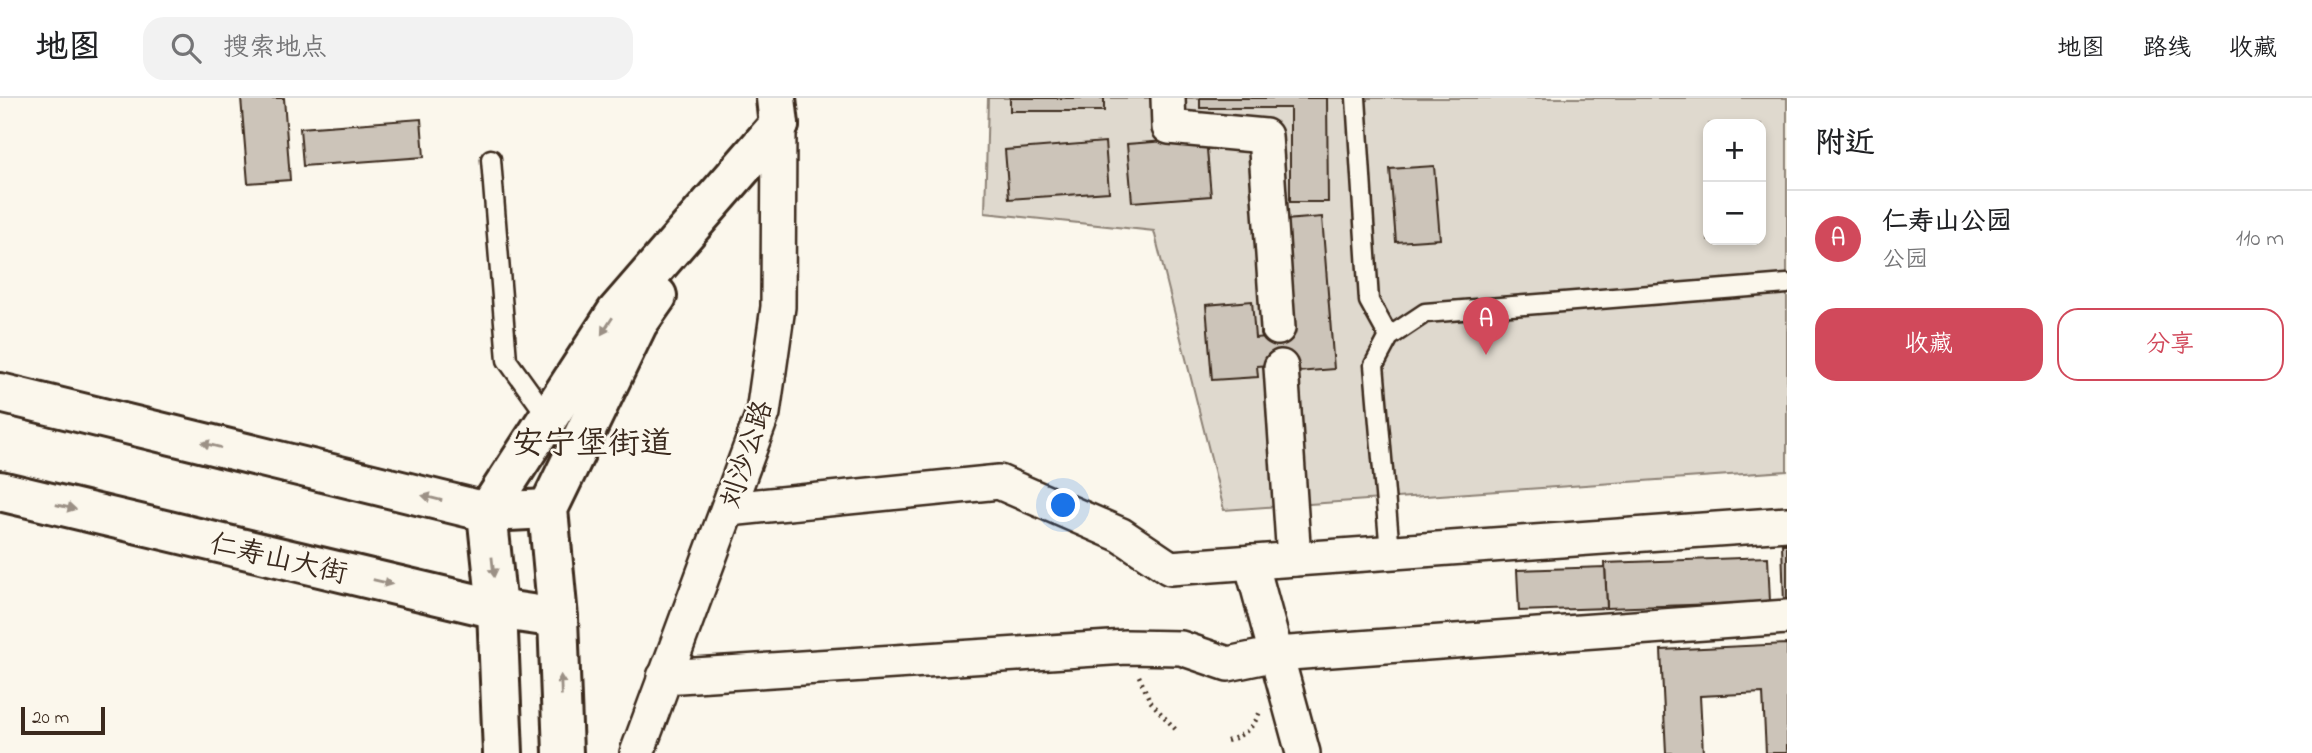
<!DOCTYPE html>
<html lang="zh">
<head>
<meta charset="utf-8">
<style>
	:root { --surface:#fff; --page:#f2f2f2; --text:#202124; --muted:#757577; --line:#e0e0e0; --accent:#d1495b }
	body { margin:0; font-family:"Indie Flower","LXGW WenKai TC",sans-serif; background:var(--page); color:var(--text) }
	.controls { position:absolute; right:21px; top:21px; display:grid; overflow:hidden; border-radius:14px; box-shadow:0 4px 10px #0003 }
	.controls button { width:63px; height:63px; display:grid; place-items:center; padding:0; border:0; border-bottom:2px solid var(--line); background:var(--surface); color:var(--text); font:35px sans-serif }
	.scale { position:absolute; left:21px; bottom:18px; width:84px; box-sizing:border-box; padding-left:7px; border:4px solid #3b2a1e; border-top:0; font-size:19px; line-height:24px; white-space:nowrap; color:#3b2a1e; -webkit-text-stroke:5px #fbf7ec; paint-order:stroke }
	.you { position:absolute; left:1064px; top:408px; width:24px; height:24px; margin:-18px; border:5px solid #fff; border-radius:50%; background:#1a73e8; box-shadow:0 0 0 10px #1a73e833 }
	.badge { display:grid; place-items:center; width:46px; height:46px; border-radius:50%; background:var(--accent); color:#fff; font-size:23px; font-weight:700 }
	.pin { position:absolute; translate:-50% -58px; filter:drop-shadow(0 2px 4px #0008) }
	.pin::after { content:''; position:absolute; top:37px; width:24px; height:21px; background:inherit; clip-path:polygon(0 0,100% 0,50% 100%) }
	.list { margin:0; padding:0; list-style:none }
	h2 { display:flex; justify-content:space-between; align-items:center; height:91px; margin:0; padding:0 28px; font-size:30px }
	h2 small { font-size:23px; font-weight:400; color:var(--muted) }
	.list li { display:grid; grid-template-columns:46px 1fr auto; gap:21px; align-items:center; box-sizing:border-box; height:98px; padding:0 28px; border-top:2px solid var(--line) }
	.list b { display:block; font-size:26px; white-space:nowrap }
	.list p { margin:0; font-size:23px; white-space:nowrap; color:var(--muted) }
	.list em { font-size:23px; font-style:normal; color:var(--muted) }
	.actions { display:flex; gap:14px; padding:21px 28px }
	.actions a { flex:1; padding:16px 0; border:2px solid var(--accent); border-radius:21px; text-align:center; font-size:24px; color:var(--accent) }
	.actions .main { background:var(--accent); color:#fff }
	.icon { flex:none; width:38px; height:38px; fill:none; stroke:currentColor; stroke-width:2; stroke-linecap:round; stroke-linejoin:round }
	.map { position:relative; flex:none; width:1787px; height:655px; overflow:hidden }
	header { display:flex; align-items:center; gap:42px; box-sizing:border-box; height:98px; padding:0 35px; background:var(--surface); border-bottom:2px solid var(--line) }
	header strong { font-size:33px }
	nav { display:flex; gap:38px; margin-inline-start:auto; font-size:24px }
	.search { width:490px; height:63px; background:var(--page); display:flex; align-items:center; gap:18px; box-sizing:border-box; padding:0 24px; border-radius:21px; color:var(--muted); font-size:26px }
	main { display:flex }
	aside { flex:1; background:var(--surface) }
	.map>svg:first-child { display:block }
	.green { fill:#dfd9ce; stroke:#8d8276; stroke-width:2; fill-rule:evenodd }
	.building { fill:#ccc4b9; stroke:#3b2a1e; stroke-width:2 }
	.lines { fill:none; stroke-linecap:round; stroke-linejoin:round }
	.lane-casing { stroke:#3b2a1e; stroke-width:23 }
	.street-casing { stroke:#3b2a1e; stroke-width:38 }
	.secondary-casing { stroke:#3b2a1e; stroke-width:44 }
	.primary-casing { stroke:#3b2a1e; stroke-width:44 }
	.path { stroke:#3b2a1e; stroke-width:4.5; stroke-dasharray:2 5; stroke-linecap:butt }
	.lane { stroke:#fbf7ec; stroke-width:18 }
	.street { stroke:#fbf7ec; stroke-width:33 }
	.secondary { stroke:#fbf7ec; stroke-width:38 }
	.primary { stroke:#fbf7ec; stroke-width:38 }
	.oneway { fill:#9b9085 }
	.labels { text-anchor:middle; stroke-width:5; stroke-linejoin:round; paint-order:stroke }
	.street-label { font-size:28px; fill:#3b2a1e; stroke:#fbf7ec }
	.quarter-label { font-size:32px; fill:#3b2a1e; stroke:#fbf7ec }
</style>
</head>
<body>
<header>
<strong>地图</strong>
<div class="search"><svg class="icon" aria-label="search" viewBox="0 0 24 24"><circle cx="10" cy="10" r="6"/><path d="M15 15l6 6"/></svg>搜索地点</div>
<nav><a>地图</a><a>路线</a><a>收藏</a></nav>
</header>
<main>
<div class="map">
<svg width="1787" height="655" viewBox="0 0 1787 655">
	<rect width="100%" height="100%" fill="#fbf7ec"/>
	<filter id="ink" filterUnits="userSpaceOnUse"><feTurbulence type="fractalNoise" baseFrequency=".0143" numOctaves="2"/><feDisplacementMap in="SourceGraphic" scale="14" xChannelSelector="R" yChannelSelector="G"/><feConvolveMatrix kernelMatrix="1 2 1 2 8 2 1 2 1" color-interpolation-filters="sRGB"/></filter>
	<g filter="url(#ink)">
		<!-- green -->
		<path class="green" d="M 988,0 L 1787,0 L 1787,373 L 1224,412 L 1154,133 L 985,115 ZM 1708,26 L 1761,26 L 1761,142 L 1708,142 Z"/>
		<!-- building -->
		<g class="building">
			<polygon points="241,0 284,0 290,82 248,85"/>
			<rect x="1010" y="0" width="94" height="13"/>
			<polygon points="1200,0 1327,0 1328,104 1290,104 1290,10 1200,10"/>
			<polygon points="421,21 424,59 303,68 300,30"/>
			<polygon points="1206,40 1211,98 1132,104 1127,46"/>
			<polygon points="1105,44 1109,94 1009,101 1005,52"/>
			<polygon points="1434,68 1440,141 1396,144 1390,71"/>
			<polygon points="1322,119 1334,271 1297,274 1296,265 1257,268 1258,279 1212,282 1206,207 1252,203 1255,240 1294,237 1285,122"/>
			<polygon points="1782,446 1787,446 1787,506 1784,506"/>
			<polygon points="1768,459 1770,504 1607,510 1605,465"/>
			<polygon points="1605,469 1607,510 1519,513 1517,472"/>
			<polygon points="1787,546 1787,655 1766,655 1763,595 1700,598 1703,655 1666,655 1661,552"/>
		</g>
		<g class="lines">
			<defs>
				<g id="lane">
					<polyline points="1356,0 1369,203 1389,239"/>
					<polyline points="491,61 507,262 548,319"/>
					<polyline points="1390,454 1374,267 1389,239 1425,215 1787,186"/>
				</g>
				<g id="street">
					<polyline points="1168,0 1169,29 1265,38 1278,230"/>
					<polyline points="1281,269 1294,461"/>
					<polyline points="729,411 999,384 1121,437 1170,470 1787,426"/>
					<polyline points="1251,464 1303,655"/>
					<polyline points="664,579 1126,549 1181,550 1228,566 1276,556 1787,519"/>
					<polyline points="637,655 763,315 778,209 779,27"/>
				</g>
				<g id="secondary">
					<polyline points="776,0 779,27"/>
					<polyline points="0,295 487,414 548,411"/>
					<polyline points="0,393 497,511 558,520"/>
				</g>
				<g id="primary">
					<polyline points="503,655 497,511 487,414 616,215 779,27"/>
					<polyline points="563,655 558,520 548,411 638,225 657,198"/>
				</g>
			</defs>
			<!-- lane casing -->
			<use href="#lane" class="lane-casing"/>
			<!-- street casing -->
			<use href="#street" class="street-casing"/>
			<!-- secondary casing -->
			<use href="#secondary" class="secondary-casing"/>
			<!-- primary casing -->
			<use href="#primary" class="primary-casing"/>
			<!-- path -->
			<g class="path">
				<polyline points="1139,578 1150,603 1176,632"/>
				<path d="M 1227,643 C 1244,637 1254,630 1260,613"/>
			</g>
			<!-- lane -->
			<use href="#lane" class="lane"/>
			<!-- street -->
			<use href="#street" class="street"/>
			<!-- secondary -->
			<use href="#secondary" class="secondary"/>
			<!-- primary -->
			<use href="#primary" class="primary"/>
		</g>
		<!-- one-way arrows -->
		<defs><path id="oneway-solid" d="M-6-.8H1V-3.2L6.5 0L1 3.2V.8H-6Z" transform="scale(1.75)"/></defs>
		<g class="oneway">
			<use href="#oneway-solid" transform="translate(607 228) rotate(123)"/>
			<use href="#oneway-solid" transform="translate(211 347) rotate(-166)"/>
			<use href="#oneway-solid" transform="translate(432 400) rotate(-166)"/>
			<use href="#oneway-solid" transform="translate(66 409) rotate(13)"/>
			<use href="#oneway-solid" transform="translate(493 469) rotate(84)"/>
			<use href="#oneway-solid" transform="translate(383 484) rotate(13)"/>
			<use href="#oneway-solid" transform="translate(561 587) rotate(-92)"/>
		</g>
	</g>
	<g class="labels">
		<!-- street labels -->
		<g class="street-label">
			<text transform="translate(745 356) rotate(-72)" y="10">刘沙公路</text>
			<text transform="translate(279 459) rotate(13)" y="10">仁寿山大街</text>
		</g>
		<!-- quarter labels -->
		<g class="quarter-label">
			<text x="592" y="355">安宁堡街道</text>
		</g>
	</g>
</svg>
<div class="controls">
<button>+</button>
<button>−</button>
</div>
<div class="scale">20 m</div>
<div class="you"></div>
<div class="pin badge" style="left:1486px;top:257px">A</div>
</div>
<aside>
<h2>附近<small></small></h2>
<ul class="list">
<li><span class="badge">A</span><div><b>仁寿山公园</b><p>公园</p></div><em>110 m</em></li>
</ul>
<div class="actions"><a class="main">收藏</a><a>分享</a></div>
</aside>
</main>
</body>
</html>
